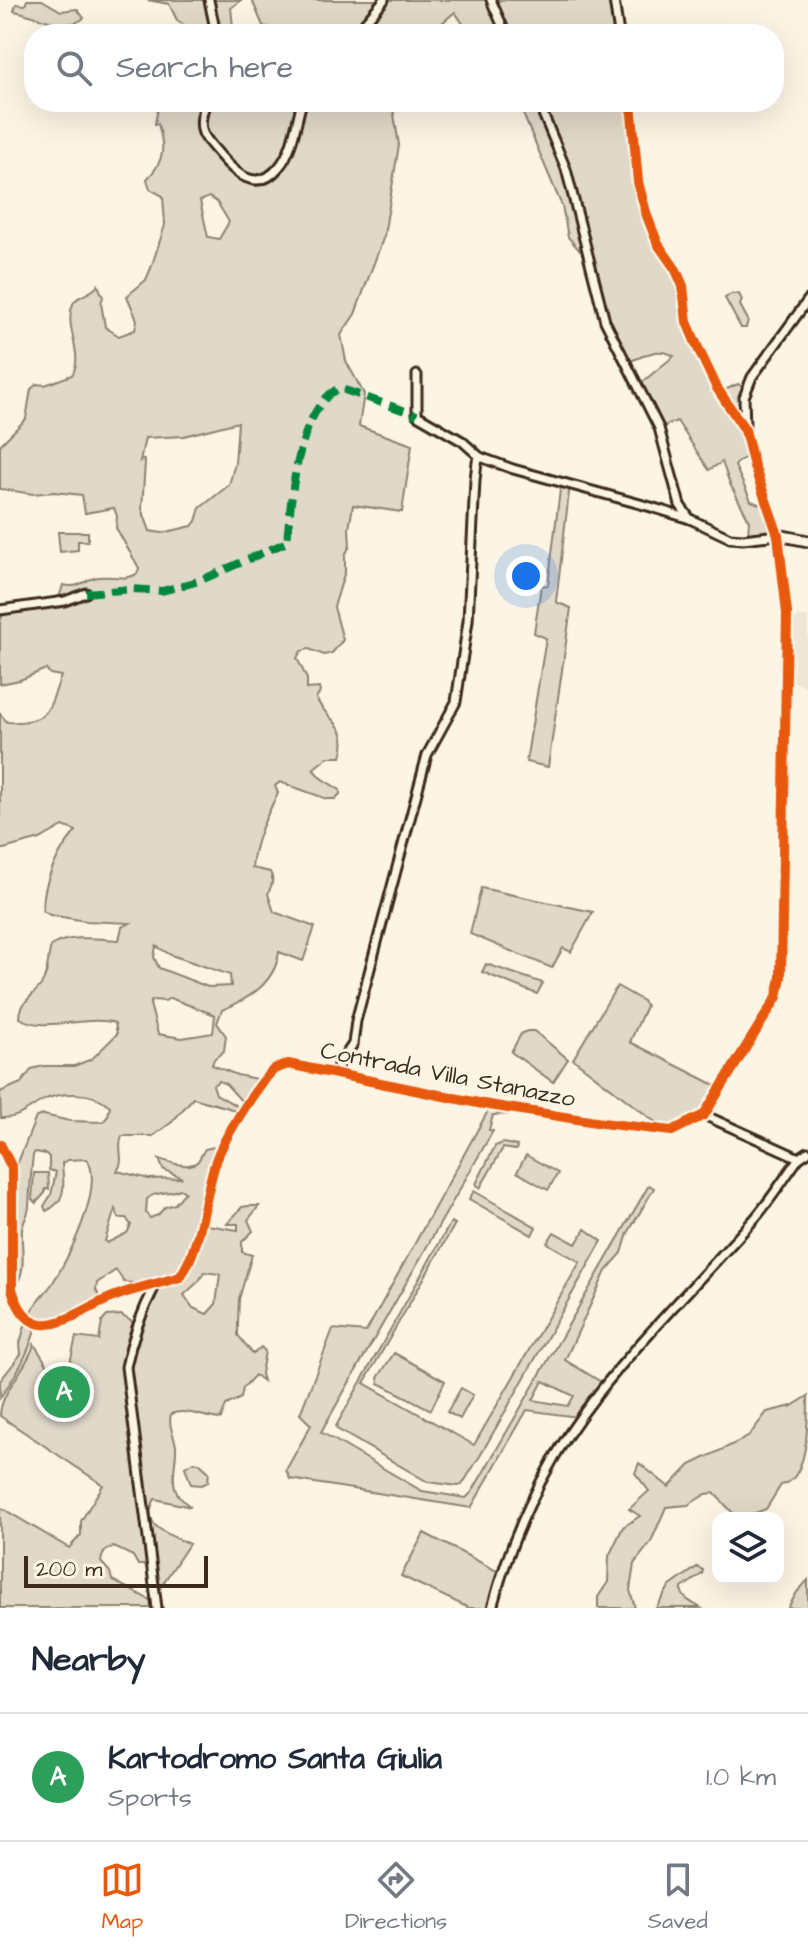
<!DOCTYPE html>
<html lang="en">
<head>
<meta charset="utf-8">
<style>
	:root { --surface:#fff; --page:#f2f2f3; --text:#1f2937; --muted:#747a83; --line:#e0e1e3; --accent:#ea580c }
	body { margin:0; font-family:"Architects Daughter",sans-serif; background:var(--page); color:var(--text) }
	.controls { position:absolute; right:24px; bottom:24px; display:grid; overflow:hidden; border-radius:16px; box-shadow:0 8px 32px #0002 }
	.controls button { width:72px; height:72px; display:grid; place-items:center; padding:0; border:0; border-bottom:2px solid var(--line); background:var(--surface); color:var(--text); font:40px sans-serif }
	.scale { position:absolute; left:24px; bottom:20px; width:184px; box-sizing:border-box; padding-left:8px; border:4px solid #3b2a1e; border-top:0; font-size:22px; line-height:28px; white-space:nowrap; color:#3b2a1e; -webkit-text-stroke:6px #fcf5e5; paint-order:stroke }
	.you { position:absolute; left:526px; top:576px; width:28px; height:28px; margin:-20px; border:6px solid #fff; border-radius:50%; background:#1a73e8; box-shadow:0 0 0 12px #1a73e833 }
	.badge { display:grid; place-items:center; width:52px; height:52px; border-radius:50%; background:var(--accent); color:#fff; font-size:26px; font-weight:700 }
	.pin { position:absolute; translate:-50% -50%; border:4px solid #fff; box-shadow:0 2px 8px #0006 }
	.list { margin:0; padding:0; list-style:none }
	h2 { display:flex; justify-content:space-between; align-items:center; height:104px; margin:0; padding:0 32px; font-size:34px }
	h2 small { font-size:26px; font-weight:400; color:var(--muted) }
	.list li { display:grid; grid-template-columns:52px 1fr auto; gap:24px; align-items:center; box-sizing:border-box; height:128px; padding:0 32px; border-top:2px solid var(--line) }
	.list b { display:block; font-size:30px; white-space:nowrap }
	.list p { margin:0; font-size:26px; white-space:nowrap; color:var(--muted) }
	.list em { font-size:26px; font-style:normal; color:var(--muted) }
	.icon { flex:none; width:44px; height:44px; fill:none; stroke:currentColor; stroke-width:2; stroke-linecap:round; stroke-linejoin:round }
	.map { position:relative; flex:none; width:808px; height:1608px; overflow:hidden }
	.search { position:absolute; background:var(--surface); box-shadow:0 8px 32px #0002; left:24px; right:24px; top:24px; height:88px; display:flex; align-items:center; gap:20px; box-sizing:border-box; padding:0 28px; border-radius:32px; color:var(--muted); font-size:30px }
	.sheet { height:232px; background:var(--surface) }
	nav { display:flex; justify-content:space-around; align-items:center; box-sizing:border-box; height:112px; border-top:2px solid var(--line); background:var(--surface); font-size:22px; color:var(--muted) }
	nav a { display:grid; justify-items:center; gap:4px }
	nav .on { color:var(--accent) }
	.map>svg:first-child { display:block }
	.built { fill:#eee6d6 }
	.green { fill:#e0d8c8; stroke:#8e8173; stroke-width:2; fill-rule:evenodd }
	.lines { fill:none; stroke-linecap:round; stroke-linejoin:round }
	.minor-casing { stroke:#3b2a1e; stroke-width:13 }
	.tertiary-casing { stroke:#3b2a1e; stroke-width:15 }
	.minor { stroke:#fcf5e5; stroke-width:7 }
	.tertiary { stroke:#fcf5e5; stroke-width:9 }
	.quiet { stroke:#00873e; stroke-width:8; stroke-dasharray:16 8; stroke-linecap:butt }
	.cycleway-casing { stroke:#fcf5e5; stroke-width:15 }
	.cycleway { stroke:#e8590c; stroke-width:10 }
	.labels { text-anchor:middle; stroke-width:6; stroke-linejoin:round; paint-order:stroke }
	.street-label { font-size:24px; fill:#3b2a1e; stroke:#fcf5e5 }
</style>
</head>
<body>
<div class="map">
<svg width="808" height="1608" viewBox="0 0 808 1608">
	<rect width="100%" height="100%" fill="#fcf5e5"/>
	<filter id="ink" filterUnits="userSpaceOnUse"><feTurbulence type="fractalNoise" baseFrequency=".0125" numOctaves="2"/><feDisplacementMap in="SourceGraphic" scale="16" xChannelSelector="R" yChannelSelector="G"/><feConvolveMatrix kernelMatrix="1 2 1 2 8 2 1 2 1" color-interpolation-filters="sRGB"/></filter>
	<g filter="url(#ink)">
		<!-- built -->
		<polygon class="built" points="798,616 808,618 808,688 789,680 789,618 797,619"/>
		<!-- green -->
		<g class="green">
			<path d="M 27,0 L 42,0 L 61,11 L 77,9 L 84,18 C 65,33 36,14 14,11 L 16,4 L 25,5 Z"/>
			<polygon points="147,0 241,0 231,8 233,27 238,34 182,34 184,25 177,20 169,4"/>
			<polygon points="252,0 614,0 618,34 470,34 455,12 429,34 268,34 270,28 263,26"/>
			<path d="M 159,102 L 392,102 L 399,145 L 384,236 L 355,314 L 341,335 L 346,361 L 364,394 L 359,426 L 412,445 L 402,512 L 353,505 L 349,529 L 350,546 L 345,555 L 345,571 L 334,607 L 343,640 L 332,653 L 324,655 L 309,649 L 301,651 L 297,658 L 307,679 L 307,689 L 319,688 L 320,692 L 316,698 C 325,720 352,724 341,757 L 328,757 L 313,769 L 321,778 L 340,790 L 340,794 L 335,799 L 327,799 L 280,782 L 275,786 L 278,793 C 266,817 254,841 252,868 L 270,872 C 275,881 271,885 268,894 L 274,912 L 315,927 L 303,961 L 279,952 C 275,983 249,999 222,1010 L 217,1023 L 226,1036 L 224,1051 L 214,1059 L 212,1065 L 237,1075 L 261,1080 L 245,1105 L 226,1084 L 219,1081 L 213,1085 L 216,1094 L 242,1109 L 240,1114 L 229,1108 L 193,1098 L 172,1122 L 153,1136 L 122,1136 C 116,1149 126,1159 117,1171 L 149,1179 L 182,1178 L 163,1169 L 159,1159 C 169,1162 190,1170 198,1161 C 201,1157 202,1153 205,1149 L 219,1146 L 210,1171 L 186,1263 C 176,1284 144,1285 124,1282 L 116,1270 L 97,1283 L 96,1290 L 101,1300 C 77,1311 55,1329 30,1314 C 35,1302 45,1294 52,1284 C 68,1259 105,1187 87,1159 L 68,1160 L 62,1163 C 63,1182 69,1201 46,1211 L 44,1206 L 51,1195 L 56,1172 L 49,1170 L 49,1157 L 46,1154 L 35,1152 L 33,1155 C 31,1172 30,1189 29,1206 C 29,1214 23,1221 22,1230 C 21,1247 26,1265 19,1280 L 15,1274 L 15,1170 L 36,1117 L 44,1115 L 70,1121 L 103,1122 L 108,1116 L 110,1106 C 94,1091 60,1091 42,1101 C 27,1109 19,1119 1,1118 L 0,1092 L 21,1083 L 32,1069 L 43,1066 L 74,1066 L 92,1059 L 117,1034 L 115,1023 C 88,1015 42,1033 20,1018 C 20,1002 32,997 41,985 C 49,974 47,958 51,946 C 69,934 98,939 119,940 L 122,927 L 130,923 L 86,921 L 50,915 L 43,911 C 42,882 58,852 76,831 L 63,826 L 40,839 L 0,850 L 0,714 L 7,722 C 50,724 48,710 61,676 L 50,674 L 46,669 L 20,680 L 0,684 L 0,621 L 4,612 L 56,599 L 60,595 L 63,585 C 82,589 83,579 99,577 C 113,575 124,581 137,574 L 139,568 L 116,528 L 117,516 L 114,508 L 85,513 L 82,495 L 54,492 L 33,494 L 0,489 L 0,445 L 26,419 L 31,389 L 37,384 L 45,385 L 72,375 C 85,354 63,327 73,304 C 77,294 92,295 98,285 L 103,297 L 101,303 L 105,327 L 119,336 L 135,330 L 137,320 L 127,296 L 146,280 L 151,268 L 165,225 L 163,196 L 150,189 L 147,179 C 165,161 165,147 158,124 L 155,124 ZM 209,197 L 217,202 L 229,222 L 219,239 L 208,237 L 200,201 ZM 238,422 L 235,463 L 229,485 L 200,508 L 196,521 L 192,526 L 162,533 L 150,531 L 142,509 L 145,462 L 143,459 L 140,461 L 145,438 L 184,436 ZM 156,946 L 171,955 L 230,975 L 231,986 L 208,987 L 159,968 L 154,957 ZM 170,998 L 215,1015 L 213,1033 L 182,1038 L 158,1034 L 150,1004 L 152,1000 L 165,1001 ZM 180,1189 L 185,1192 L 175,1204 L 165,1207 L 158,1215 L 150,1218 L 146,1213 L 147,1199 C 157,1190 168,1195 180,1189 ZM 115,1209 L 119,1218 L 126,1218 L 131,1225 L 127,1233 L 107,1243 L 105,1241 Z"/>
			<path d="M 518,102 L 629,102 L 642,205 L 681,288 L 686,323 L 718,393 L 738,384 L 745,389 L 740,404 L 748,456 L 739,461 L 735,466 L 751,501 L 765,506 C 770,515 772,522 768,531 L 748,536 L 749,520 L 730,484 L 722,462 L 709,470 L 677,421 L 662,427 L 640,384 L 674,356 C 656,346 647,356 630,361 L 626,357 L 606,315 L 587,246 L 580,251 L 568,237 L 562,206 Z"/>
			<polygon points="731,294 739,294 742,300 740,305 748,320 746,328 741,328 725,298"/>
			<polygon points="561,482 570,484 556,602 571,608 548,767 526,762 546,638 534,633 541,586 548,585"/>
			<polygon points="58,532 88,532 88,541 78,541 78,550 60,552"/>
			<polygon points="481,888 593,912 571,952 563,948 552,968 470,934"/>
			<polygon points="486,964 543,983 537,994 482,972"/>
			<path d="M 617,986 L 643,1001 L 646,1006 L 630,1042 L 717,1086 C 703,1107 690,1126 663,1128 L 573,1059 Z"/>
			<polygon points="527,1031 534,1031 568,1059 553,1082 511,1052 521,1034"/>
			<path d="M 489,1109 L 516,1114 L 493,1115 L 489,1130 L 493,1131 L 321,1432 L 422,1491 L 466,1498 L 472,1492 L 649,1185 L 654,1188 L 628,1233 L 622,1253 L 606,1271 L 565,1360 L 603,1383 L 577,1417 L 527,1410 L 471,1508 L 290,1479 L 286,1470 L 311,1425 L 300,1414 L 333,1329 L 366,1332 ZM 543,1381 L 574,1396 L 568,1406 L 533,1400 Z"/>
			<polygon points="503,1143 517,1146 516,1150 503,1148 480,1188 476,1184 495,1146"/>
			<polygon points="526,1155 558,1173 548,1190 517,1172"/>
			<polygon points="34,1173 48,1173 49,1189 45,1189 45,1193 36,1203 32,1199"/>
			<polygon points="474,1191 536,1227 532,1235 469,1199"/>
			<path d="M 249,1206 L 259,1206 L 248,1220 L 253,1231 L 242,1242 L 242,1252 L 252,1255 L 239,1299 L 238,1323 L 238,1335 L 253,1354 L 261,1347 L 265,1351 L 261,1374 L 263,1381 L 255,1375 L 243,1388 L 241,1398 L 226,1405 L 221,1419 C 204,1418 186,1408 171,1414 C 168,1426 174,1434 176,1446 C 177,1461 170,1478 177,1493 C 179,1498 186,1503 191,1507 L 155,1499 C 139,1527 169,1534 189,1544 L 156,1594 L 148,1560 L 146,1565 L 138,1565 L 133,1556 L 114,1547 C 106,1548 102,1554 101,1562 L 110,1572 L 112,1580 L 154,1602 L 154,1608 L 0,1608 L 0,1507 L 69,1548 L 81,1535 L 81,1521 L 103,1485 L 0,1416 C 0,1391 27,1370 34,1344 L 50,1369 L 70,1363 L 76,1337 L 99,1340 L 102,1322 L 107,1316 L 121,1315 L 136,1324 L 154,1289 L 173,1284 L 183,1278 L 201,1224 L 238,1230 L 238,1224 L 227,1224 L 242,1207 ZM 204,1272 L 220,1274 L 216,1304 L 207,1314 L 193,1308 L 184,1295 L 199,1281 Z"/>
			<polygon points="451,1222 455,1224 364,1383 474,1445 580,1262 547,1243 554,1232 576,1244 585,1229 602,1241 480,1456 462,1485 458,1486 428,1482 337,1429 336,1426"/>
			<path d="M 24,1319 L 36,1326 C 29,1354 16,1375 0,1398 L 0,1381 L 21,1354 L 20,1343 L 26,1322 Z"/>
			<polygon points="394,1353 445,1381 431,1410 379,1383 378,1378"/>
			<polygon points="461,1388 473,1395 460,1419 447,1412"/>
			<path d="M 808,1396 C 808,1425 808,1481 781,1485 L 766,1509 L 745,1517 L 734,1514 L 714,1493 L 706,1494 L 688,1505 L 666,1507 L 651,1542 L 634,1564 L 630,1590 L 635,1608 L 598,1608 L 598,1597 L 608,1582 L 609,1556 L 623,1527 L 640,1516 L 629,1509 L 649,1491 L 635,1473 L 639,1463 L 669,1487 L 690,1465 L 748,1437 L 767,1412 L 792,1406 Z"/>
			<polygon points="194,1462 199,1463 209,1472 208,1482 202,1485 191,1484 185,1467"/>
			<polygon points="424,1533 499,1572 490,1608 469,1608 401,1576"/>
			<path d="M 697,1567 L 703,1570 L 702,1574 L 682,1588 C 680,1598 693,1603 701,1608 L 656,1608 L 669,1587 Z"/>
			<polygon points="808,1580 808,1608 788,1608 797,1592"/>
		</g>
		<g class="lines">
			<defs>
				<g id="minor">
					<polyline points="209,0 216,34"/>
					<polyline points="491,0 506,34"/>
					<polyline points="614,0 619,34"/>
					<polyline points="355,34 384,0"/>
					<path d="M 206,102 C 203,111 199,123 203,133 C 206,140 213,147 218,153 C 234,172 256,195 279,167 C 293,151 296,122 302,102"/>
					<polyline points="538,102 566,169 605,321 659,428 680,505 690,519"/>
					<polyline points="417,375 417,415 462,441 480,457 513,469 651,507 690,519 730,538 743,539 778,535"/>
					<polyline points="745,427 744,397 752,377 808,300"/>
					<polyline points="0,610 65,601 86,593"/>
					<polyline points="334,1072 353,1044 356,1021 427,755 456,702 468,621 475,480 477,462 480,457"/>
					<polyline points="704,1115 799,1158 808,1152"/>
					<path d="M 0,1144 L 12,1168 L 12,1289 C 31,1354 74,1312 113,1297 C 135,1288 158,1284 180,1277 C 201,1248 204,1198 215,1164 C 222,1140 256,1087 274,1069 L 288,1064 L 483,1104 L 602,1123 L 672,1131 L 704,1115 L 777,997 L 781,977 L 787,613 L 778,535 L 754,466 L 745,430 L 717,388 L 698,348 L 687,322 L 683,286 L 676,270 L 658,244 L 647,216 L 638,182 L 631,102"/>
					<path d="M 156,1284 C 142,1311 132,1337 126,1367 L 157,1608"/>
					<path d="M 492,1608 C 510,1541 541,1471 582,1415 C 634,1344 698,1283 756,1217 C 772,1198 785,1177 799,1158"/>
				</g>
				<polyline id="tertiary" points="778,535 808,541"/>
			</defs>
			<!-- minor casing -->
			<use href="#minor" class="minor-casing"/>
			<!-- tertiary casing -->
			<use href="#tertiary" class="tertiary-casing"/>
			<!-- minor -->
			<use href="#minor" class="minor"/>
			<!-- tertiary -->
			<use href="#tertiary" class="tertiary"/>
			<!-- quiet -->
			<path class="quiet" d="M 86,593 L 132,589 L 162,591 L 199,581 L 287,542 C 291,500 297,409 339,388 L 417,415"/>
			<defs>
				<path id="cycleway" d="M 0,1144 L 12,1168 L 12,1289 C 31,1354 74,1312 113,1297 C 135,1288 158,1284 180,1277 C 201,1248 204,1198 215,1164 C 222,1140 256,1087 274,1069 L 288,1064 L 483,1104 L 602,1123 L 672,1131 L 704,1115 L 777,997 L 781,977 L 787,613 L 778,535 L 754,466 L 745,430 L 717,388 L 698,348 L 687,322 L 683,286 L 676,270 L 658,244 L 647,216 L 638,182 L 631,102"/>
			</defs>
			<!-- cycleway casing -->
			<use href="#cycleway" class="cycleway-casing"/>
			<!-- cycleway -->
			<use href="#cycleway" class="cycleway"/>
		</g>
	</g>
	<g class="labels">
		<!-- street labels -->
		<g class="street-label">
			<text transform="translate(448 1074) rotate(11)" y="8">Contrada Villa Stanazzo</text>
		</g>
	</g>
</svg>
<div class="controls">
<button><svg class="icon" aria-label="layers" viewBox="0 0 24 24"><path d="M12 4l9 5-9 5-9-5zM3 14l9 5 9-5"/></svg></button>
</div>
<div class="scale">200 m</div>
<div class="you"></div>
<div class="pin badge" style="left:64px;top:1392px;background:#2e9e5b">A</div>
<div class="search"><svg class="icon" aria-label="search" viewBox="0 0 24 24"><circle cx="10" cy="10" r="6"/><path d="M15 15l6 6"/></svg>Search here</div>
</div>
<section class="sheet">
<h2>Nearby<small></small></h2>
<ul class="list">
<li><span class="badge" style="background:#2e9e5b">A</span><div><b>Kartodromo Santa Giulia</b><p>Sports</p></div><em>1.0 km</em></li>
</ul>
</section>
<nav>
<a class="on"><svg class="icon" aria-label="map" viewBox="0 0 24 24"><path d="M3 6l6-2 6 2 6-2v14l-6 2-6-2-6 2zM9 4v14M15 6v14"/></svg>Map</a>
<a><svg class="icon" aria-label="directions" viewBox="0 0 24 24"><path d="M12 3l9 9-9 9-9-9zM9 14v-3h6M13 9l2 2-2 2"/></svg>Directions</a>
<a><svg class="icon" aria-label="saved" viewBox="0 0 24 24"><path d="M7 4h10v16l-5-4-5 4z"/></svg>Saved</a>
</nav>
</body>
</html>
